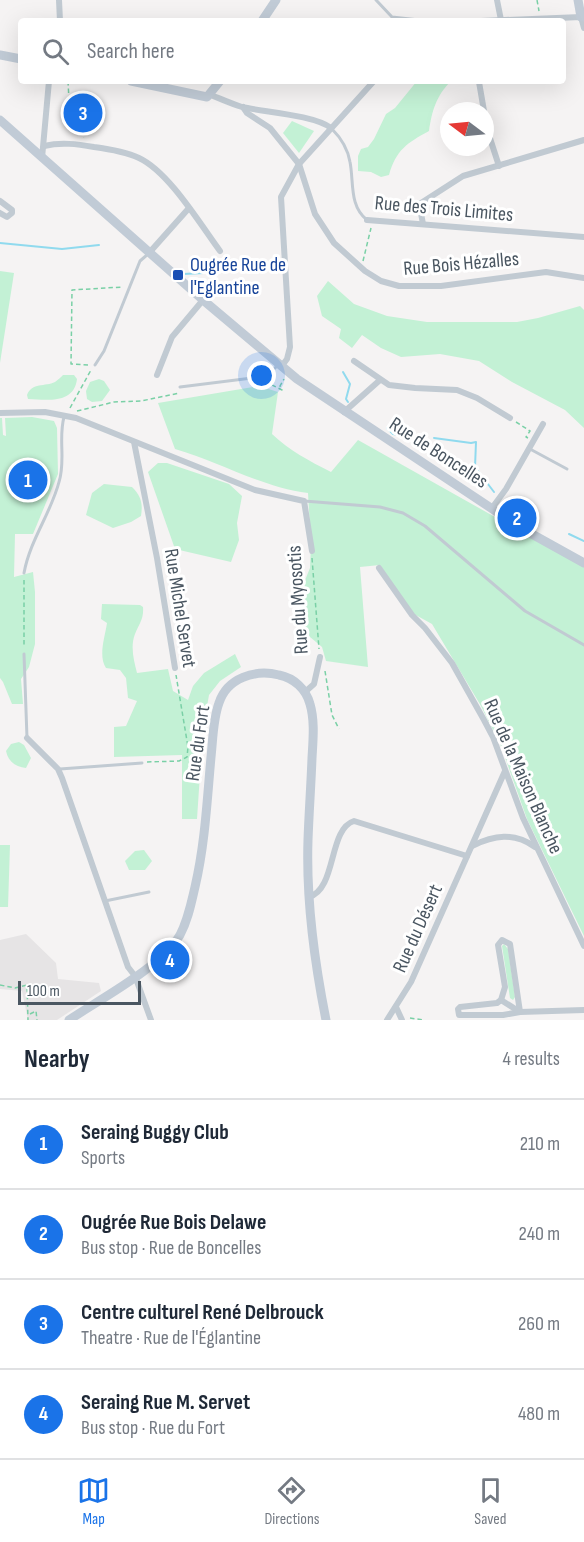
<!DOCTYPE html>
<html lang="en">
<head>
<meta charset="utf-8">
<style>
	:root { --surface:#fff; --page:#f2f2f3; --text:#1f2937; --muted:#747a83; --line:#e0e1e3; --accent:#1a73e8 }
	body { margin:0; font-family:"Sofia Sans Condensed",sans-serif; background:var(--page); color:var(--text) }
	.compass { position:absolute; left:440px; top:102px; width:54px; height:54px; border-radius:50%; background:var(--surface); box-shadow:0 6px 24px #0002; rotate:286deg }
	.scale { position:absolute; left:18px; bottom:15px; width:123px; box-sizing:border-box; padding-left:6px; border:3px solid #4a5661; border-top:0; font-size:16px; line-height:21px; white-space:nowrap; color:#4a5661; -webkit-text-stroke:4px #fff; paint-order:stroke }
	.you { position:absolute; left:262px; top:376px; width:21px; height:21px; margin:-15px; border:4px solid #fff; border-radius:50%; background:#1a73e8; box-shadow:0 0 0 9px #1a73e833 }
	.badge { display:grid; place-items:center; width:39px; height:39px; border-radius:50%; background:var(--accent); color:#fff; font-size:20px; font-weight:700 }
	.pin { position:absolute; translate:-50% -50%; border:3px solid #fff; box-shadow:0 2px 6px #0006 }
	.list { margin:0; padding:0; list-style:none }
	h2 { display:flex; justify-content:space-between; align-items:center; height:78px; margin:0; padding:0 24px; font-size:26px }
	h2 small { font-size:20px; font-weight:400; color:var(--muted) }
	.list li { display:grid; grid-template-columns:39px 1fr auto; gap:18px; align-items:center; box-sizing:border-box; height:90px; padding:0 24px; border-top:2px solid var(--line) }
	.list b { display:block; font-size:22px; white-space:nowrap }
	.list p { margin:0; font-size:20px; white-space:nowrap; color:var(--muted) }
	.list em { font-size:20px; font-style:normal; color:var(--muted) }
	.icon { flex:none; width:33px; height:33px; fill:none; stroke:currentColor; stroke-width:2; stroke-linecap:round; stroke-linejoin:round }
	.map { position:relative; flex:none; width:584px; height:1020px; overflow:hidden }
	.search { position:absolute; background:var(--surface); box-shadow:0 6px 24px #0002; left:18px; right:18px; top:18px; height:66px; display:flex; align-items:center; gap:15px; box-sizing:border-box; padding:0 21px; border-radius:6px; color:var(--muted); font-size:22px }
	.sheet { height:438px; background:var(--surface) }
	nav { display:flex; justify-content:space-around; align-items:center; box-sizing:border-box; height:84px; border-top:2px solid var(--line); background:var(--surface); font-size:16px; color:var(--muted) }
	nav a { display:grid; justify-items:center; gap:3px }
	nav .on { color:var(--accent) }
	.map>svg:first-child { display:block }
	.education { fill:#e6e4e5 }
	.green { fill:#c3f1d5 }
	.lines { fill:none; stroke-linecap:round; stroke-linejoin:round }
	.stream { stroke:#90daee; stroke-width:2 }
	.path { stroke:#7ad0a6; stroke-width:1.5; stroke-dasharray:4.5 3; stroke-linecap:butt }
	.lane { stroke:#c1cad2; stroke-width:3 }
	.street { stroke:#c1cad2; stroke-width:6 }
	.secondary { stroke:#c1cbd6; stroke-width:9 }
	.transit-dot { fill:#1a4fb4; stroke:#fff; stroke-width:2 }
	.labels { text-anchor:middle; stroke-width:6; stroke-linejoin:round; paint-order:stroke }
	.street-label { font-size:20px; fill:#4a5661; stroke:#fff }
	.transit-label { font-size:20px; fill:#164399; stroke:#fff; text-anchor:start }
</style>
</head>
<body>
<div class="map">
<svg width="584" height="1020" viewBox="0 0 584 1020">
	<rect width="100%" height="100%" fill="#f5f3f3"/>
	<!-- education -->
	<polygon class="education" points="26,934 56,963 58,979 99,983 101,991 57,1020 28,1020 22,991 0,989 0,940"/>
	<!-- green -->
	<g class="green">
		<path d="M 417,81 L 451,81 C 436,96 432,111 429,131 C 407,143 396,150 389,175 L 381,177 L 371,172 L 358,171 L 358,156 L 361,149 L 368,147 L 374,139 L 386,114 L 395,108 Z"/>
		<polygon points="292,121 314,131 299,153 283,133"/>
		<polygon points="0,271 14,273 0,363"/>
		<polygon points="328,281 354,304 387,316 427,322 517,322 538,318 580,306 584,310 584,428 565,410 512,382 479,361 440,354 401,357 381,348 362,335 352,348 339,338 341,329 322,316 317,296"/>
		<path d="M 63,375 L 74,375 L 77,379 C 74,404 48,400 28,399 L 27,395 C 32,382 45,387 55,382 C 58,380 61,377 63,375 Z"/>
		<polygon points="99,379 104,381 110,390 102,401 92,402 87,399 86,391 90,382"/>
		<path d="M 259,386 L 278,392 L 272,434 C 289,450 309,461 331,472 L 358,440 L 584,567 L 584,936 L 527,819 L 501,746 L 481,706 L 432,624 L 412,613 L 380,565 L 360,567 L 368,667 L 326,661 L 322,647 L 304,632 L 297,600 L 310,568 L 311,545 L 308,493 C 261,487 220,462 175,449 L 158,403 Z"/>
		<polygon points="32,417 54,421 57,428 58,474 33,534 15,534 14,577 33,572 35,592 35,644 29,667 21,679 23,704 12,704 3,682 0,678 0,418 2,418 3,435 6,436 5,418"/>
		<polygon points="158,463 167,463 229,484 242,496 237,523 239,540 231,562 175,549 148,472"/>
		<path d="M 104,484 L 132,487 C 141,496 143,503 141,516 L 131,522 L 113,528 L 86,515 L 92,493 Z"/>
		<path d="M 102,604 L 140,605 L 143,607 C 144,619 139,624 135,634 C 130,647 134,661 137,673 L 168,669 L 173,691 L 188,700 L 193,686 L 204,673 L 235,654 L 241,667 L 220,681 L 209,695 L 203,729 L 197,819 L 182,819 L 182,755 L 114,757 L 114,727 L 126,726 L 137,701 L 128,698 L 126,678 L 120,670 L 106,668 C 98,656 105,637 107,623 L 101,619 Z"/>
		<path d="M 19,742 L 24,745 L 31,758 L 26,768 C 15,767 8,761 6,751 L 11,744 Z"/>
		<polygon points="0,845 10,845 8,907 0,907"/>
		<polygon points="144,850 152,861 145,870 129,870 125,861 135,851"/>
		<polygon points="504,944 508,949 515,997 513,1000 510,998 502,946"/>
	</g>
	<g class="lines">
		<!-- stream -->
		<g class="stream">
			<polyline points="0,243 62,249 99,245"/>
			<polyline points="183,274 204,273 212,267 217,266"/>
			<polyline points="343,372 350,384 346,399 348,402"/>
			<polyline points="387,428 393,434 399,435"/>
			<polyline points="434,438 471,443 476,442 475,467 494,492"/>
			<polyline points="509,503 520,503"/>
			<polyline points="569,534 584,541"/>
		</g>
		<!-- path -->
		<g class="path">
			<polyline points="537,0 539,11"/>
			<polyline points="68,81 70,120 79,120 85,132 84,138"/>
			<polyline points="363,261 371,228"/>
			<polyline points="88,365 71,364 72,290 123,287"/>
			<polyline points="257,384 270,384 282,390 280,386 284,379"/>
			<polyline points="70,408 91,370"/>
			<polyline points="77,411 114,402 141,401 180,393"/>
			<polyline points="516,422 530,431 526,437 528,438"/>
			<polyline points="312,558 319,649"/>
			<polyline points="24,580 24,647"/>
			<polyline points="325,671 332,715 339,729"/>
			<polyline points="189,747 192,748 200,778"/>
			<polyline points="147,762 179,761 187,757 188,747 176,675"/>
			<polyline points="0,985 15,988 27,985 28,1020"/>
			<polyline points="30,1014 36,1011 37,1020"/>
			<polyline points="410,1018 424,1020"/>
		</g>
		<!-- lane -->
		<g class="lane">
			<polyline points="376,0 392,17 428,21"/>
			<path d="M 332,129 C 341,138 348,150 350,162 C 354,182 349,206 367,220"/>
			<polyline points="95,365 104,351 140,261 148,254"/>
			<polyline points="180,387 260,377 272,371 278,365"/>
			<polyline points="530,449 567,469"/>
			<polyline points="304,501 380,507 403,513 425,526 525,611 584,645"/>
			<path d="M 24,573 C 30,540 51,513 59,482 C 66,460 58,439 64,417"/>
			<polyline points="24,654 27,738"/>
			<polyline points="60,769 142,763"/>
			<polyline points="105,901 149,892"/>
		</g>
		<!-- street -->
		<g class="street">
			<polyline points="59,0 60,21"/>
			<polyline points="497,0 501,20"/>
			<polyline points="428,21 430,21"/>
			<polyline points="481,21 581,17 584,28"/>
			<polyline points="479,82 484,111"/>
			<path d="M 211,95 C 221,99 232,104 242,107 C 264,112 314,115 331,128"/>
			<polyline points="243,107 247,113 270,128 299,164 315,214 334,243 365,271 381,281 399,286 441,286 546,272 584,278"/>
			<polyline points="485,123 499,166"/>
			<path d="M 44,146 C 61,142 77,144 94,147 C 109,149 126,152 139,158 C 169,172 200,224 220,251"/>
			<polyline points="42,158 49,81"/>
			<polyline points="0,201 12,210 12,213 7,217 0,213"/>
			<polyline points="367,220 584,237"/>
			<polyline points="423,224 420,208 421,203 463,176 584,140"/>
			<polyline points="149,253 189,208"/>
			<polyline points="354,361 389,385 415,388 457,390 477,398 510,418"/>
			<polyline points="281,367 287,359 290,347 281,197 299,164 374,81"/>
			<polyline points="157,375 172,337 203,300"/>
			<polyline points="344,412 380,380"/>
			<polyline points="0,413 45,412 76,418 255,490 304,501 312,551"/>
			<polyline points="134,442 157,558 175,668"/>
			<polyline points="492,508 506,489 543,424"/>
			<polyline points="379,568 412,615 425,628 452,663 484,720 493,737 523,818 584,946"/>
			<polyline points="305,692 314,684 320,657"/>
			<polyline points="27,738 58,769 62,778 128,967 135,976 151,1020"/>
			<path d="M 472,846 C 494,835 514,832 535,847"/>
			<path d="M 309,897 C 337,889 328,829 354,821 L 467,856"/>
			<polygon points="502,940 510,944 520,1012 503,1015 459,1015 458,1009 460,1007 497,1003 501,1000 505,987 498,945"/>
			<polyline points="501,1000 520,1012 584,1010"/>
			<polyline points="396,1007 402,1020"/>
			<polyline points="387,1020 411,982 505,771"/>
		</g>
		<!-- secondary -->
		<g class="secondary">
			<polyline points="578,0 581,17 584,16"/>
			<polyline points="262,21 276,0"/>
			<polyline points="0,55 21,59"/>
			<polyline points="131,81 207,97 220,81"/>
			<polyline points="0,120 203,300 297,379 521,528 584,563"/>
			<path d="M 69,1020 C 102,998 161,967 180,935 C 188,920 191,904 195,887 C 205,844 207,801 211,757 C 213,739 213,719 219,703 C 227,678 255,669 279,675 C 294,678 306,689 310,704 C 315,721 313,740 312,758 C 311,785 309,812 308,840 C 306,901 314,960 326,1020"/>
		</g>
	</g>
	<!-- markers -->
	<rect class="transit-dot" x="172" y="269" width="12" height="12" rx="3"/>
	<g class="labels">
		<!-- street labels -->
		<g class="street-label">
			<text transform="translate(444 208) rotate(5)" y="7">Rue des Trois Limites</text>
			<text transform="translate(461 263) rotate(-5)" y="7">Rue Bois Hézalles</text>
			<text transform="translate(439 452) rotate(33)" y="7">Rue de Boncelles</text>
			<text transform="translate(297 600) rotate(-94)" y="7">Rue du Myosotis</text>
			<text transform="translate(181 608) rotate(81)" y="7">Rue Michel Servet</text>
			<text transform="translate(197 743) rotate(-82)" y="7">Rue du Fort</text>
			<text transform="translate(524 776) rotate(66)" y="7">Rue de la Maison Blanche</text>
			<text transform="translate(417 928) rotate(-66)" y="7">Rue du Désert</text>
		</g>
		<!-- transit labels -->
		<g class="transit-label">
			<text x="190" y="271">Ougrée Rue de<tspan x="190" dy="23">l'Eglantine</tspan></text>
		</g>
	</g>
</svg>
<svg class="compass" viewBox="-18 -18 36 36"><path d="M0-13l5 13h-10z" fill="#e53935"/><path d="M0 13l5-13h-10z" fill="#747a83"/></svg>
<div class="scale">100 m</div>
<div class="you"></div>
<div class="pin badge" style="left:28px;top:480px">1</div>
<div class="pin badge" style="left:517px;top:518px">2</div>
<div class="pin badge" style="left:83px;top:113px">3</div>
<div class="pin badge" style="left:170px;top:960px">4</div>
<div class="search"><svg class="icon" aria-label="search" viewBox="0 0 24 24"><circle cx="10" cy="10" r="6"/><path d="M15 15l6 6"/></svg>Search here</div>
</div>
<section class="sheet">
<h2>Nearby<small>4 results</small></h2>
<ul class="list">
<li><span class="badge">1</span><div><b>Seraing Buggy Club</b><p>Sports</p></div><em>210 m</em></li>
<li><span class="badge">2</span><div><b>Ougrée Rue Bois Delawe</b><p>Bus stop · Rue de Boncelles</p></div><em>240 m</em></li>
<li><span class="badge">3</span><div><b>Centre culturel René Delbrouck</b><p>Theatre · Rue de l'Églantine</p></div><em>260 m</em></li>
<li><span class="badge">4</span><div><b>Seraing Rue M. Servet</b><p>Bus stop · Rue du Fort</p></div><em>480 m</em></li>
</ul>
</section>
<nav>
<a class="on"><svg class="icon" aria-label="map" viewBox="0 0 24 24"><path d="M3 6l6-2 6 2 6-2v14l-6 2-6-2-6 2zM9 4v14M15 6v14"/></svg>Map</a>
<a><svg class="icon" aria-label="directions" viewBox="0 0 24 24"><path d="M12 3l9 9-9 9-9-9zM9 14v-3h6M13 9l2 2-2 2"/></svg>Directions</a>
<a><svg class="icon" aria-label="saved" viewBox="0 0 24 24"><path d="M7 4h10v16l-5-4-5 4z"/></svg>Saved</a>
</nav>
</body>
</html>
